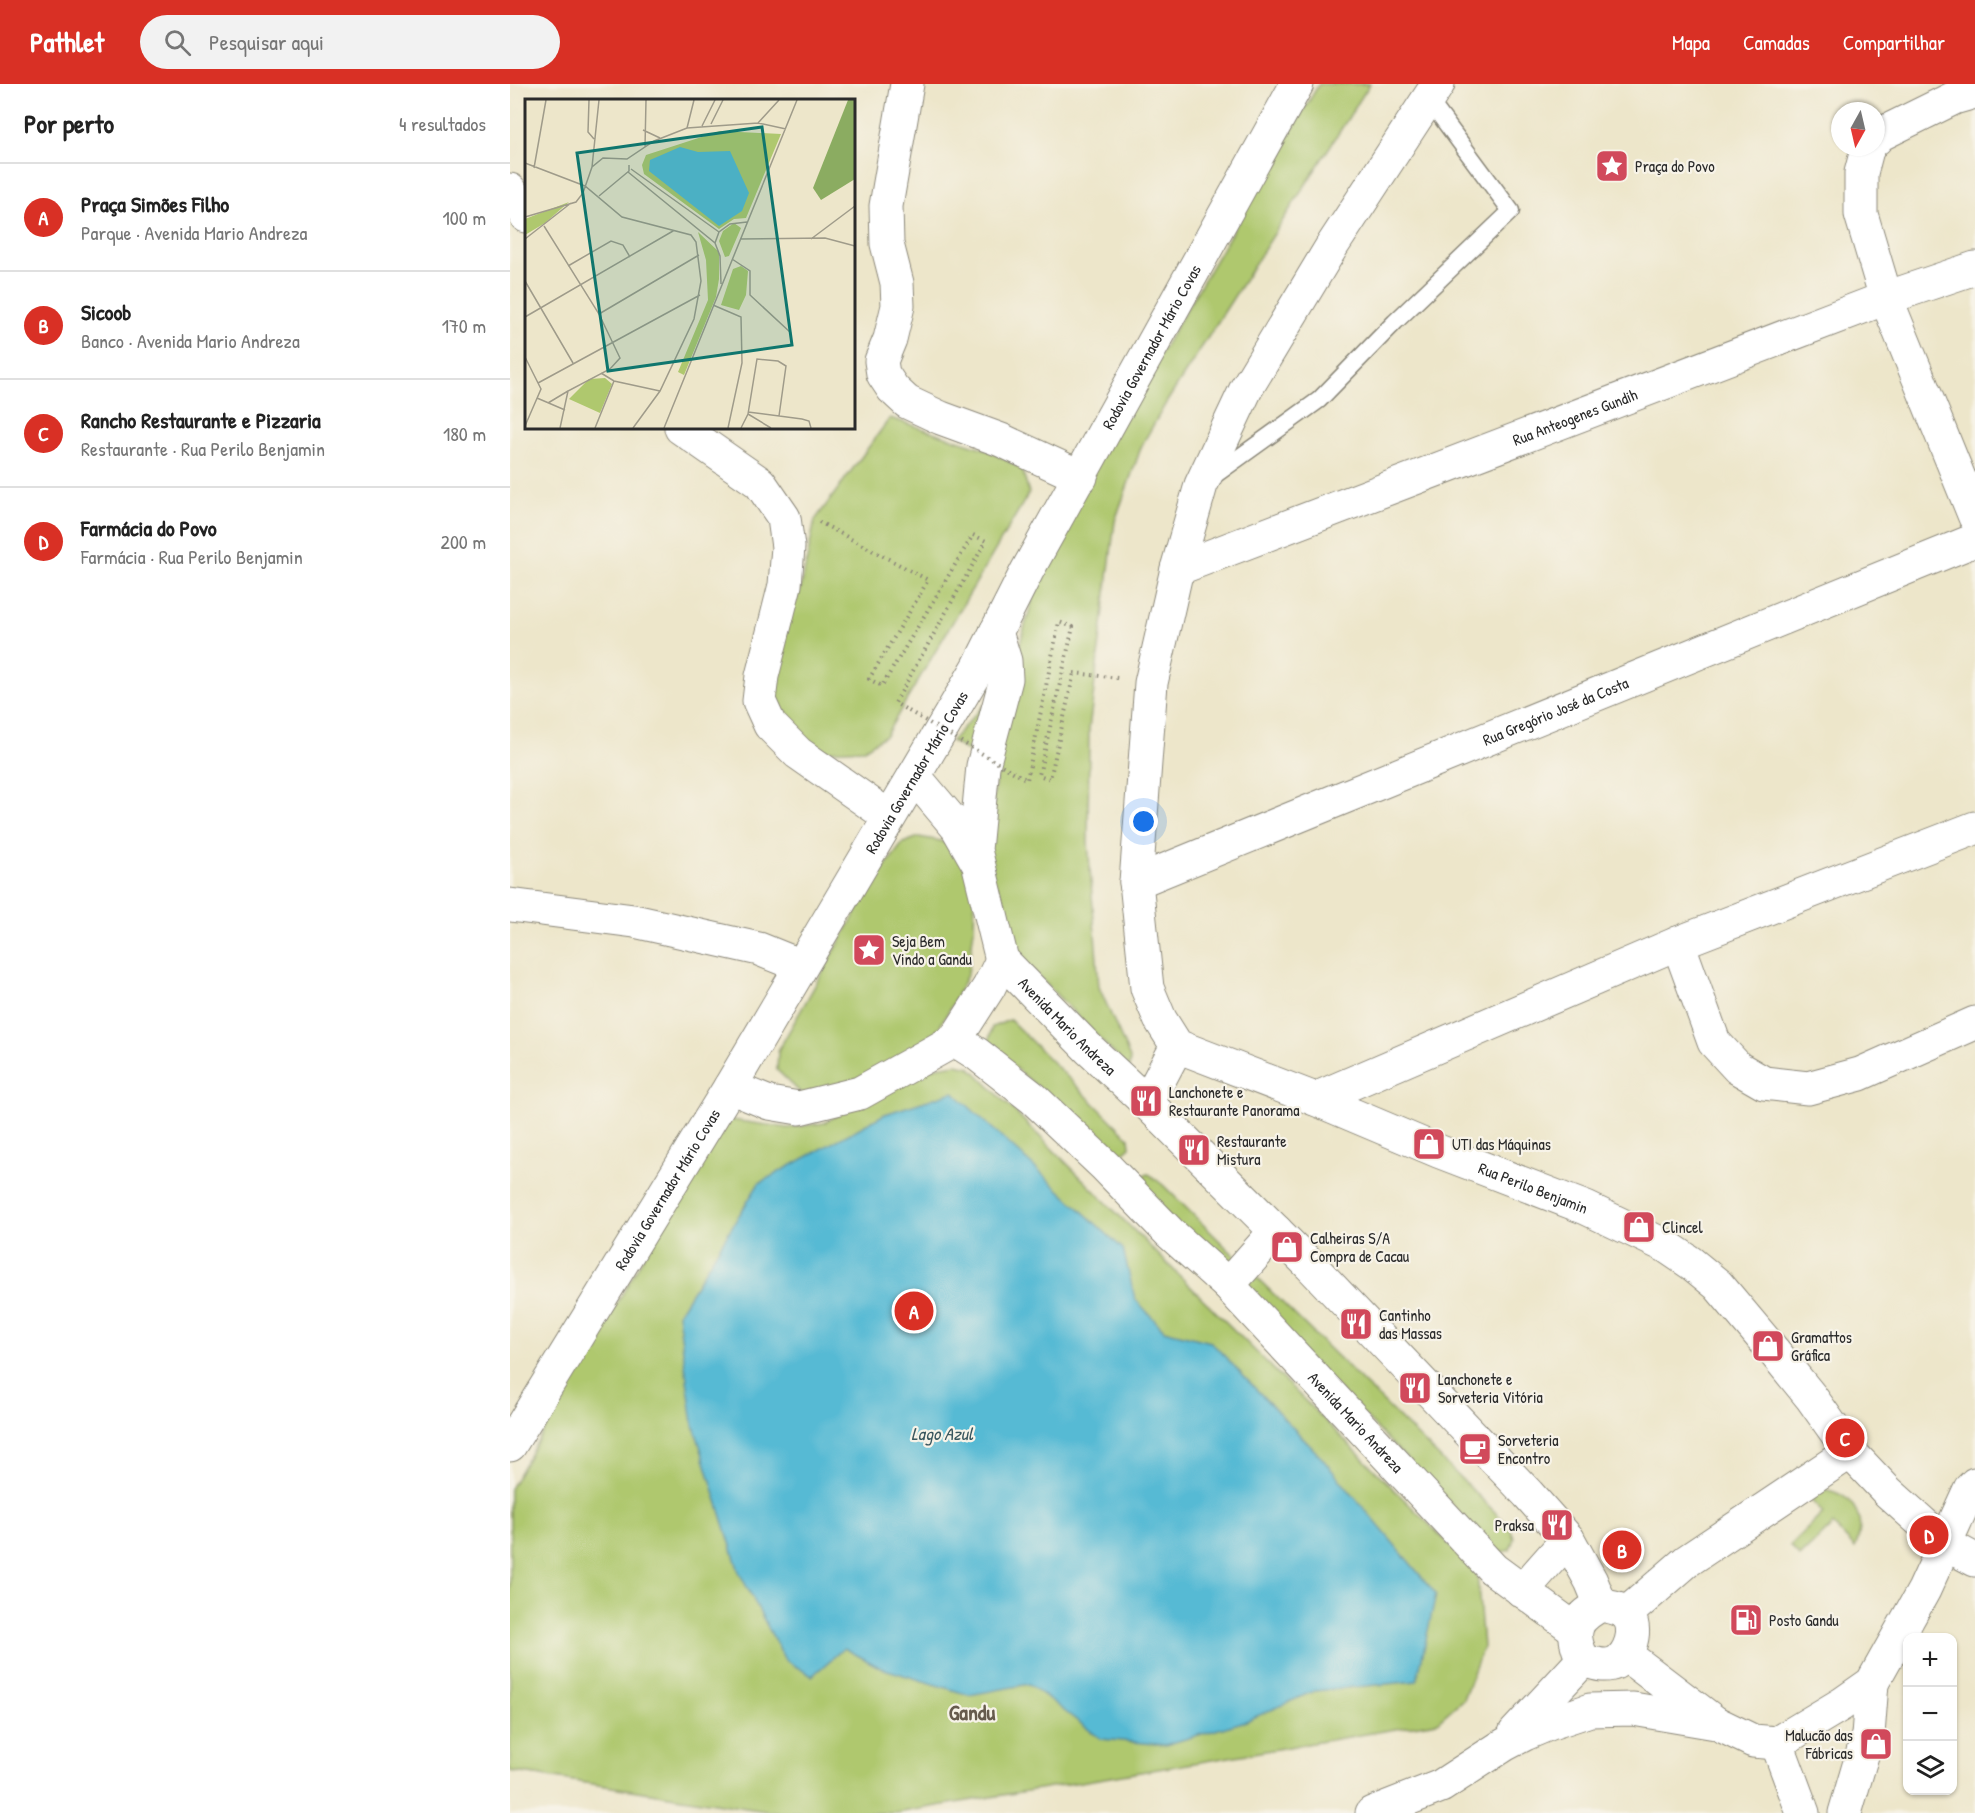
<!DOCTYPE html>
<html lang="pt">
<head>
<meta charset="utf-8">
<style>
	:root { --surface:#fff; --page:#f2f2f2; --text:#222; --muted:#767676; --line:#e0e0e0; --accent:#d93025 }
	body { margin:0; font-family:"Patrick Hand",sans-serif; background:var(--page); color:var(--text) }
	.controls { position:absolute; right:18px; bottom:18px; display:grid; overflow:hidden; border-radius:12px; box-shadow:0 2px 4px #0004 }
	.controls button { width:54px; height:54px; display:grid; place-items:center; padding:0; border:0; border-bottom:2px solid var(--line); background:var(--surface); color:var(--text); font:30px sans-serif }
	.compass { position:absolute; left:1321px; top:18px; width:54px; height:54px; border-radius:50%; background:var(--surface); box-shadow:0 2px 4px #0004; rotate:188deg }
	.you { position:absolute; left:634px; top:738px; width:21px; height:21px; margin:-15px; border:4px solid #fff; border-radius:50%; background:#1a73e8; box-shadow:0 0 0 9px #1a73e833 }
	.badge { display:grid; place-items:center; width:39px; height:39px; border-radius:50%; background:var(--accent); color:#fff; font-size:20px; font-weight:700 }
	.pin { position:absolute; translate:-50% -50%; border:3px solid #fff; box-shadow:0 2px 6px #0006 }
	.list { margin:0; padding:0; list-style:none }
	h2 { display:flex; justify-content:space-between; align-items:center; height:78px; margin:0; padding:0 24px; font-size:26px }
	h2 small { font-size:20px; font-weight:400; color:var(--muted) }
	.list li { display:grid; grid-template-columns:39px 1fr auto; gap:18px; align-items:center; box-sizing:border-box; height:108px; padding:0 24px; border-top:2px solid var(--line) }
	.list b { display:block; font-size:22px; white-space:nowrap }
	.list p { margin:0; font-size:20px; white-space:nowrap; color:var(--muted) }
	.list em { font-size:20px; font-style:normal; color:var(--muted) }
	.icon { flex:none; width:33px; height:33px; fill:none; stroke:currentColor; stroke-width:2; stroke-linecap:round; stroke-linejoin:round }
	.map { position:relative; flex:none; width:1465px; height:1729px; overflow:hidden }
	header { display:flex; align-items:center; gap:36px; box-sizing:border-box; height:84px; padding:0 30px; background:var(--accent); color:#fff }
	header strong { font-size:28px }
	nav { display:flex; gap:33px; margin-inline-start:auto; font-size:21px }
	.search { width:420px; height:54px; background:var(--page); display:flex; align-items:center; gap:15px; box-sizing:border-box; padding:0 21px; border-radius:33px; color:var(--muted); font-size:22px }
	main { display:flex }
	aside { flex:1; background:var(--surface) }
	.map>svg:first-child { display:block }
	.green { fill:#afc86e; stroke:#6d7a4c; stroke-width:1.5 }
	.water { fill:#56bad4; stroke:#407280; stroke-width:1.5 }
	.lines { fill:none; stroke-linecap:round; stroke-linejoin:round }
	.lane-casing { stroke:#8c887a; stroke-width:19 }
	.street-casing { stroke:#8c887a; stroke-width:35 }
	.highway-casing { stroke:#8c887a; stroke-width:35 }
	.path { stroke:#8c887a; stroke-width:4; stroke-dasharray:1.5 4.5; stroke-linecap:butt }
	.lane { stroke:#fff; stroke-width:16 }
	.street { stroke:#fff; stroke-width:33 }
	.highway { stroke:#fff; stroke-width:33 }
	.path-bridge { stroke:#8c887a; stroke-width:4; stroke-dasharray:1.5 4.5; stroke-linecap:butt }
	.labels { text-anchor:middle; stroke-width:4.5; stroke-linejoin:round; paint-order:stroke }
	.poi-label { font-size:16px; fill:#2b2b2b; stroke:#f7f3e8; text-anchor:start }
	.street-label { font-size:16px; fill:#2b2b2b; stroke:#f7f3e8 }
	.water-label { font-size:18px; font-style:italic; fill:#38565e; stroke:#f7f3e8 }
	.district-label { font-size:22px; font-weight:bold; fill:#665b4d; stroke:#f7f3e8 }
	.inset-road { fill:none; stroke:#9f9b8a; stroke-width:1.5 }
	.view { fill:#0f766e; fill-opacity:0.15; stroke:#0f766e; stroke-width:3 }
	.inset-edge { fill:none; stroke:#2b2b2b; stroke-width:3 }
</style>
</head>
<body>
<header>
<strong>Pathlet</strong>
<div class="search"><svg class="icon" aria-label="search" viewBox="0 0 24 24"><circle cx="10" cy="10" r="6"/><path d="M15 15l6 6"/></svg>Pesquisar aqui</div>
<nav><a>Mapa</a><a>Camadas</a><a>Compartilhar</a></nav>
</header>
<main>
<aside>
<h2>Por perto<small>4 resultados</small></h2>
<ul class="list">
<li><span class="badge">A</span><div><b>Praça Simões Filho</b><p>Parque · Avenida Mario Andreza</p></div><em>100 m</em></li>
<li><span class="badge">B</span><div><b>Sicoob</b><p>Banco · Avenida Mario Andreza</p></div><em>170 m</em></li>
<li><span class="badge">C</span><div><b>Rancho Restaurante e Pizzaria</b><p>Restaurante · Rua Perilo Benjamin</p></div><em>180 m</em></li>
<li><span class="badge">D</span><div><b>Farmácia do Povo</b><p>Farmácia · Rua Perilo Benjamin</p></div><em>200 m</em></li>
</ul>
</aside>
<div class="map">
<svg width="1465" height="1729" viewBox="0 0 1465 1729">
	<rect width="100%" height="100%" fill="#f7f3e8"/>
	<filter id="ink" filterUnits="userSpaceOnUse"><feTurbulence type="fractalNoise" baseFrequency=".0167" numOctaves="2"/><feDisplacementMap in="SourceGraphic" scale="12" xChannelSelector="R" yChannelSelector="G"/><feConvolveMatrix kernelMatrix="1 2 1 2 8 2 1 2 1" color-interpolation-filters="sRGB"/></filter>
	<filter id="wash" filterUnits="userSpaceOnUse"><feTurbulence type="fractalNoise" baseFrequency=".008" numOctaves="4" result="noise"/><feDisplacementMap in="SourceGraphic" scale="24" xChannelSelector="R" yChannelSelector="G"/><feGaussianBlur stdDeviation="1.35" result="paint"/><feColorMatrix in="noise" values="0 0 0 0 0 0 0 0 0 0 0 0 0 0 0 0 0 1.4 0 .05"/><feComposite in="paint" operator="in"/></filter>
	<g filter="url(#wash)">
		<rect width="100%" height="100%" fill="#ede6ca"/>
		<!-- green -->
		<g class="green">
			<polygon points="809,0 860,0 656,319 632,361 605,437 579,645 578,758 589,903 620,974 619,985 501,864 471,799 501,590 539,459"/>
			<polygon points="380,334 478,366 512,385 519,409 376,651 354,665 317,667 294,661 266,623 267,553 291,504 305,436"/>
			<polygon points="473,622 462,670 441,657"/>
			<polygon points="409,753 431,757 446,764 465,805 464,845 458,889 441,923 418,962 299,1017 267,986 268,967 364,797 393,759"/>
			<polygon points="500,936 619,1054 620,1063 608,1073 478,960 482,943"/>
			<polygon points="446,980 460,983 967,1488 973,1563 953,1615 927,1638 386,1729 268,1729 0,1687 0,1405 205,1049 222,1036 278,1044 314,1039 407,986"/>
			<polygon points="639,1090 653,1101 999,1442 1004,1454 1000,1466 989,1469 625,1098 630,1092"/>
			<path d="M 1309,1405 C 1342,1407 1358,1433 1345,1464 L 1323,1441 L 1290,1473 L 1280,1462 L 1313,1429 L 1294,1409 Z"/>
		</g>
		<!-- water -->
		<polygon class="water" points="443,1008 613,1165 625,1215 654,1246 701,1258 810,1372 926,1510 907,1597 804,1607 736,1637 655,1661 591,1655 519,1600 459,1611 371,1584 334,1564 302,1592 275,1576 229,1488 183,1339 168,1230 249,1099 375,1030"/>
	</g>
	<g filter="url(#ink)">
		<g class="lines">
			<defs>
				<polyline id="lane" points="702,393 809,316 885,238 1001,127 918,15"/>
				<g id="street">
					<polyline points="397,0 376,122 377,160 387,199 388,222 380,255 371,277 373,290 383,305 397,318 431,334 491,356 571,393"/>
					<path id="s1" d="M 928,0 L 822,162 L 736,305 L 691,401 L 667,485 L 641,599 L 626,798 L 637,904 L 650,935 L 667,962 L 805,1015 L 928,1067 L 1076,1124 L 1156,1162 L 1181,1179 L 1208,1201 L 1266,1270 L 1301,1313 L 1340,1368 L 1378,1408 L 1437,1461 L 1465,1476"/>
					<polyline points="1366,55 1369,51 1444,14 1465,8"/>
					<polyline points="1359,63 1357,66 1351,89 1351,130 1376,214 1465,433"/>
					<polyline points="0,106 16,132"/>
					<polyline points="171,344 250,399 274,434 278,463 275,501 252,592 249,617 260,641 288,669 378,732"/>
					<path id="s2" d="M 667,485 L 1376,214 L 1465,184"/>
					<path id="s3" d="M 486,548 L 495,577 L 496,595 L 473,682 L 465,766 L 492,876 L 580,966 L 637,1019 L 800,1181 L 1018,1410 L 1058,1455 L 1081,1497 L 1091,1521"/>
					<polyline points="404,692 447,743 466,776"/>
					<path id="s4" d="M 626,798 L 1465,456"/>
					<polyline points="0,821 124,837 249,865 291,882"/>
					<polyline points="1168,859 1204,958 1228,984 1254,999 1298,1004 1350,990 1465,939"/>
					<path id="s5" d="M 445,956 L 467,970 L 523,1014 L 595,1082 L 660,1149 L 718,1201 L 983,1485 L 1066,1546"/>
					<polyline points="220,1003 259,1019 289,1024 350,1009 445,956 479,903 492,876"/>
					<polyline points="805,1015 1168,859 1465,744"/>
					<polyline points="637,1019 667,962"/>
					<polyline points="718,1201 766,1147"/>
					<polyline points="1012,1507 1058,1455"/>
					<path d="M 1091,1521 C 1099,1523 1111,1524 1117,1531 C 1129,1544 1120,1572 1105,1579 C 1094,1584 1083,1579 1073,1576 C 1060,1549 1063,1535 1091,1521 Z"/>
					<polyline points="1116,1530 1177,1477 1340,1368"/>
					<polyline points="1116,1571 1203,1637"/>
					<polyline points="1005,1649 1073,1576"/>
					<polyline points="1267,1659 1293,1729"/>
					<polyline points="862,1729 931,1702 994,1661 1015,1650 1041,1639 1080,1626 1123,1625 1206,1639 1243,1657 1267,1659 1332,1620 1362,1599 1414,1506 1460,1405 1465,1400"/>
					<polyline points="1335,1729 1358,1651 1362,1599"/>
				</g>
				<g id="highway">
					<path id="s6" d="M 0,1361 L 220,1003 L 468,584 L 517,487 L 787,0"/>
				</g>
			</defs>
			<!-- lane casing -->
			<use href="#lane" class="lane-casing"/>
			<!-- street casing -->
			<use href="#street" class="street-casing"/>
			<!-- highway casing -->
			<use href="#highway" class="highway-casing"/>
			<!-- path -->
			<g class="path">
				<polyline points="309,438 418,496 409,512"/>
				<polyline points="564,589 608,594"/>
			</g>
			<!-- lane -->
			<use href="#lane" class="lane"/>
			<!-- street -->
			<use href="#street" class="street"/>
			<!-- highway -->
			<use href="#highway" class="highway"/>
			<!-- path-bridge -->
			<polyline class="path-bridge" points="409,512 359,595 372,602 463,451 476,457 385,619 517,696 549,538 563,543 529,691 540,695 564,589"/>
		</g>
	</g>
	<!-- icons -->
	<defs>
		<symbol id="sight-square" viewBox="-11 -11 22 22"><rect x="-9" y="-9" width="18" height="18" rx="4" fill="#d1495b" stroke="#f7f3e8"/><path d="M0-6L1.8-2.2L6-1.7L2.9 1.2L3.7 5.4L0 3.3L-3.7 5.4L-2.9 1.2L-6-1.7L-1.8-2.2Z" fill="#fff"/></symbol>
		<symbol id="restaurant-square" viewBox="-11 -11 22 22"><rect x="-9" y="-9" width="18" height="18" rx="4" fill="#d1495b" stroke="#f7f3e8"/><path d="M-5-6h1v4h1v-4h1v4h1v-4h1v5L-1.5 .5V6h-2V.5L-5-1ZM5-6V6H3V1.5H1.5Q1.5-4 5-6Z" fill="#fff"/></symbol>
		<symbol id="shop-square" viewBox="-11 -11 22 22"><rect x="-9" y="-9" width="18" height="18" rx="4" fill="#d1495b" stroke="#f7f3e8"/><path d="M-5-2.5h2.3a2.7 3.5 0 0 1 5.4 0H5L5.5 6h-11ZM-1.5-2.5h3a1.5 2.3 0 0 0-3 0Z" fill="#fff"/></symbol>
		<symbol id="cafe-square" viewBox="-11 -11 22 22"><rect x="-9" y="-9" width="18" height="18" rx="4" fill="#d1495b" stroke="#f7f3e8"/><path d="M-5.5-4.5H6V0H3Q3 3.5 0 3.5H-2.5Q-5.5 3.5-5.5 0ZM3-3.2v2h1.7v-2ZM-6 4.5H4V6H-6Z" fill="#fff"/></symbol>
		<symbol id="fuel-square" viewBox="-11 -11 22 22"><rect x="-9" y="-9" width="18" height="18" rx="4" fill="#d1495b" stroke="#f7f3e8"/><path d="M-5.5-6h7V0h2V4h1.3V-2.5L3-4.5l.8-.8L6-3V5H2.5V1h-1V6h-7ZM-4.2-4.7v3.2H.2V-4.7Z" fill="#fff"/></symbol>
	</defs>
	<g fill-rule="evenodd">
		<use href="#sight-square" x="1083" y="63" width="38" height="38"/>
		<use href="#sight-square" x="340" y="847" width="38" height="38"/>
		<use href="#restaurant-square" x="617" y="998" width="38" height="38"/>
		<use href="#shop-square" x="900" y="1041" width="38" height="38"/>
		<use href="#restaurant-square" x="665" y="1047" width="38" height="38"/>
		<use href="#shop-square" x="1110" y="1124" width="38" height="38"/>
		<use href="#shop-square" x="758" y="1144" width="38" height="38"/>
		<use href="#restaurant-square" x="827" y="1221" width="38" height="38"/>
		<use href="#shop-square" x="1239" y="1243" width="38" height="38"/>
		<use href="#restaurant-square" x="886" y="1285" width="38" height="38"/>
		<use href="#cafe-square" x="946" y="1346" width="38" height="38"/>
		<use href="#restaurant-square" x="1028" y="1422" width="38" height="38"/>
		<use href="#fuel-square" x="1217" y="1517" width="38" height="38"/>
		<use href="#shop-square" x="1347" y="1641" width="38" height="38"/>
	</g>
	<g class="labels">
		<!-- poi labels -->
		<g class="poi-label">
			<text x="1125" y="88">Praça do Povo</text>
			<text x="382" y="863">Seja Bem<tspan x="382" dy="18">Vindo a Gandu</tspan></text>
			<text x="659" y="1014">Lanchonete e<tspan x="659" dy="18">Restaurante Panorama</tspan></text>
			<text x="707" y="1063">Restaurante<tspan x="707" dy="18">Mistura</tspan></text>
			<text x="942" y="1066">UTI das Máquinas</text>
			<text x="1152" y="1149">Clincel</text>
			<text x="800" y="1160">Calheiras S/A<tspan x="800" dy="18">Compra de Cacau</tspan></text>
			<text x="869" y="1237">Cantinho<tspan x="869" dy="18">das Massas</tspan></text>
			<text x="1281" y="1259">Gramattos<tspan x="1281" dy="18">Gráfica</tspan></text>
			<text x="928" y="1301">Lanchonete e<tspan x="928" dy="18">Sorveteria Vitória</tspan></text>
			<text x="988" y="1362">Sorveteria<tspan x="988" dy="18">Encontro</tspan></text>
			<text x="1024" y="1447" text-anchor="end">Praksa</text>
			<text x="1259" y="1542">Posto Gandu</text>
			<text x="1343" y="1657" text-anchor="end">Malucão das<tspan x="1343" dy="18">Fábricas</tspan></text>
		</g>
		<!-- street labels -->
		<g class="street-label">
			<text dy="6" stroke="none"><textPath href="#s6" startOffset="1272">Rodovia Governador Mário Covas</textPath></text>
			<text dy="6" stroke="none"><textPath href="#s2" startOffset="426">Rua Anteogenes Gundih</textPath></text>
			<text dy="6" stroke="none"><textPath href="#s4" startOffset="453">Rua Gregório José da Costa</textPath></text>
			<text dy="6" stroke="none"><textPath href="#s6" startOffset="786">Rodovia Governador Mário Covas</textPath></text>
			<text dy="6" stroke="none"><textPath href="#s3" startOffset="429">Avenida Mario Andreza</textPath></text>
			<text dy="6" stroke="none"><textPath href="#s1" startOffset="1426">Rua Perilo Benjamin</textPath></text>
			<text dy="6" stroke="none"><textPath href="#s6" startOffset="300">Rodovia Governador Mário Covas</textPath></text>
			<text dy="6" stroke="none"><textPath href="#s5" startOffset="555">Avenida Mario Andreza</textPath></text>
		</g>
		<!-- water labels -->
		<g class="water-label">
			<text x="432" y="1356">Lago Azul</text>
		</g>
		<!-- district labels -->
		<g class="district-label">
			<text x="462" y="1636">Gandu</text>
		</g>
	</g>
	<!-- overview -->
	<g transform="translate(15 15)">
		<rect width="330" height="330" fill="#ede6ca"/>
		<path d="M 195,32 L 256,35 L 221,119 L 209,120 L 194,130 L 119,75 L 117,66 L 121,56 ZM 44,103 L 20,124 L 0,136 L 0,120 ZM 209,124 L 216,129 L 204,157 L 200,158 L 194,142 L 198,132 ZM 173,133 L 194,153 L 194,180 L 191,198 L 159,276 L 153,273 L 183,201 L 181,161 ZM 216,167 L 223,172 L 221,196 L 214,211 L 196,206 L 208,170 ZM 80,279 L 87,285 L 75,314 L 44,300 L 64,280 Z" fill="#afc86e"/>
		<path d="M 323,1 L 330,1 L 330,80 L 296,101 L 288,89 Z" fill="#8bac61"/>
		<path d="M 155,48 L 173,53 L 205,52 L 224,94 L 217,112 L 194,127 L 124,72 L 125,61 Z" fill="#56bad4"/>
		<path class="inset-road" d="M 64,1 L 63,33 L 69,40M 233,24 L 254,1M 186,25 L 198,1M 177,27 L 190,1M 162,29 L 169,1M 118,31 L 135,39M 120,48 L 121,1M 0,64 L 60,87 L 97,118 L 166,136 L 171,143 L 176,182 L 169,220 L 135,292 L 108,329M 67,68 L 74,1M 9,69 L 21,1M 106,70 L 194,133M 103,73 L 190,144 L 195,157 L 196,185M 74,97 L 104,72 L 104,66M 0,118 L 51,103 L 58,94 L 67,68 L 78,59 L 102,60 L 129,42 L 162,29 L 233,24 L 261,30M 19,127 L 74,215 L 95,259 L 85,270 L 43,292 L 35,329M 0,140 L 46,104M 215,140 L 300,139 L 330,147M 286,140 L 330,107M 190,144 L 194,133 L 205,125 L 222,123M 207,160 L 225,172 L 225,196 L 266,234M 43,167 L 86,142 L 98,146 L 105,158M 0,182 L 48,264M 188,206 L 216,218 L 217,264 L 203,329M 74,215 L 174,156M 0,218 L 148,132M 0,258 L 16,290 L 0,327M 76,274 L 89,282 L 135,292M 13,284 L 175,196M 12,299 L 40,311M 23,304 L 43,292M 223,313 L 277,320 L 284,322 L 286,329M 223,315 L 246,329M 70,329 L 89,282M 139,329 L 272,1M 216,329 L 223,315 L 232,260 L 253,262 L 261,267 L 254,317"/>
		<path class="view" d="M 237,28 L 267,246 L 83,272 L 52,54 Z"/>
		<rect width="330" height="330" class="inset-edge"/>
	</g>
</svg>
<div class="controls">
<button>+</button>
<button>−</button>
<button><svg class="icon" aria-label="layers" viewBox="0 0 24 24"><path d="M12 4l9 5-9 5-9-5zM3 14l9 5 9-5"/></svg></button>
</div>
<svg class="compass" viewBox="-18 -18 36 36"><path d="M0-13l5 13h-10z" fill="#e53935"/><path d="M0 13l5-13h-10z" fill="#767676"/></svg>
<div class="you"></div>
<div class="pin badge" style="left:404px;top:1227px">A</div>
<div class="pin badge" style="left:1112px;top:1466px">B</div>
<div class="pin badge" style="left:1335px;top:1354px">C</div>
<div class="pin badge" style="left:1419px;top:1451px">D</div>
</div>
</main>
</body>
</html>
